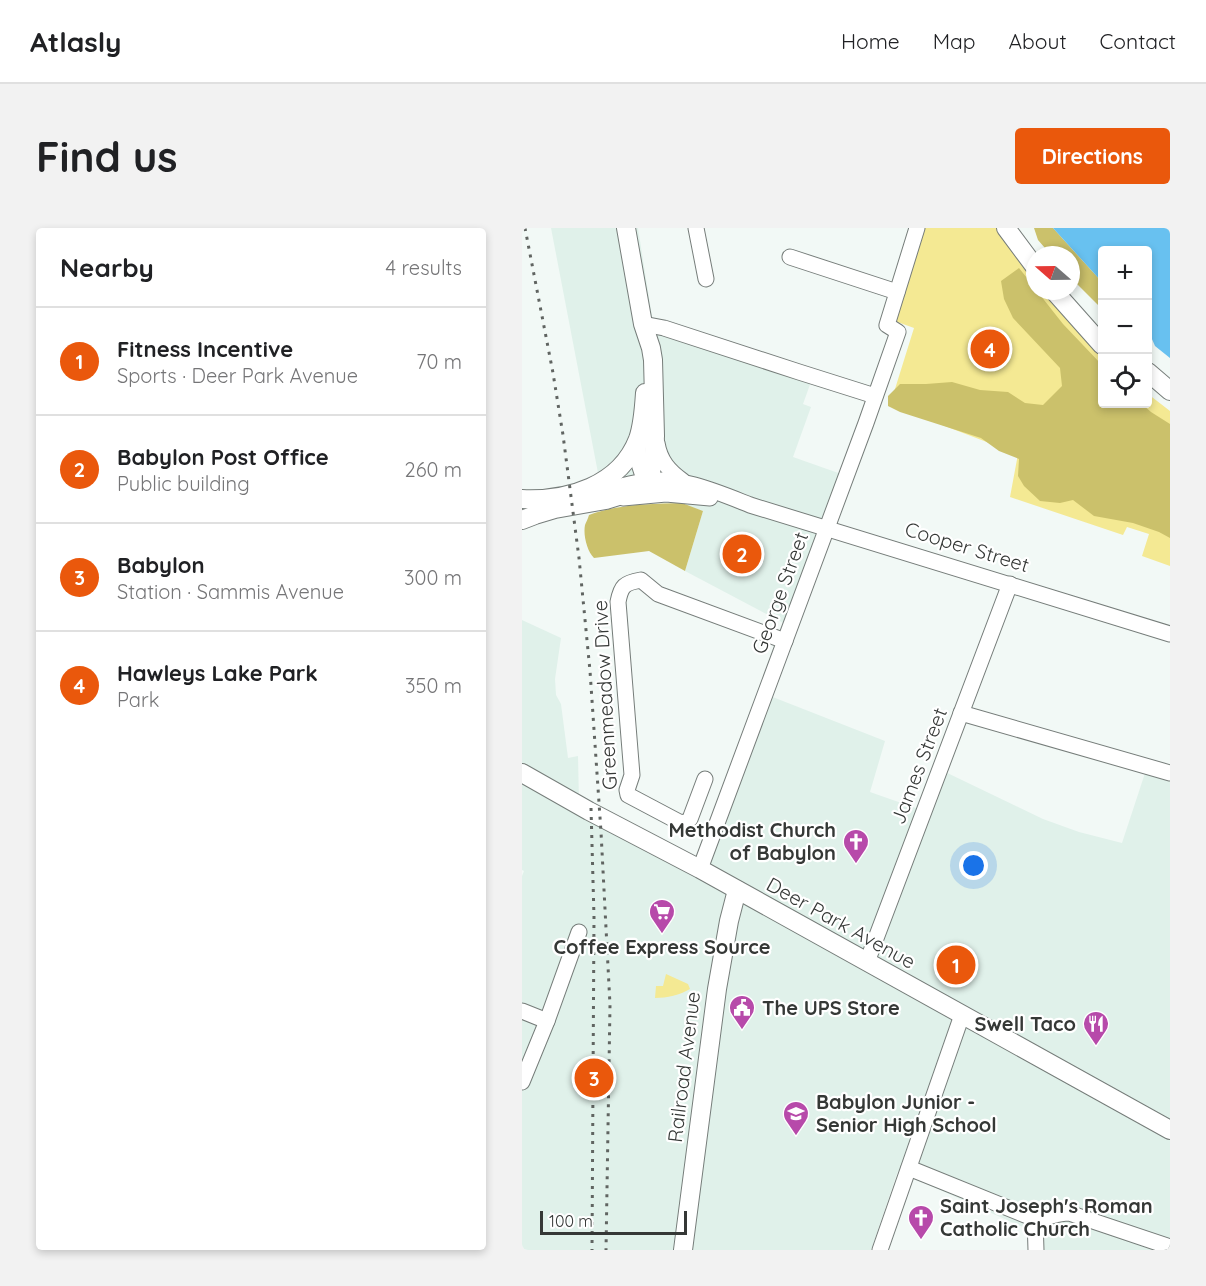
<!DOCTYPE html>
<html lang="en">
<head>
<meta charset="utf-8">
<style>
	:root { --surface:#fff; --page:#f2f2f2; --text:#202124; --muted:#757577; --line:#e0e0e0; --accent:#ea580c }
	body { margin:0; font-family:Quicksand,sans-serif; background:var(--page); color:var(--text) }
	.controls { position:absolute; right:18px; top:18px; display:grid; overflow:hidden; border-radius:6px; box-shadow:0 3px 9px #0003 }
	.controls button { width:54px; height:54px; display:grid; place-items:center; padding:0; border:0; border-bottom:2px solid var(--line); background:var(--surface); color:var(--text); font:30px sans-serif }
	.compass { position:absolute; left:504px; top:18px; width:54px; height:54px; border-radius:50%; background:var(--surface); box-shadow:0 3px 9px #0003; rotate:290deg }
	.scale { position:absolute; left:18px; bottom:15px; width:147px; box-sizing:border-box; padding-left:6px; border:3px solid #353836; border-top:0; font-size:16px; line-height:21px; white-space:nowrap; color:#353836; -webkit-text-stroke:4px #fff; paint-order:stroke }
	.you { position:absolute; left:452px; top:638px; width:21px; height:21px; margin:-15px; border:4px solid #fff; border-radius:50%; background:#1a73e8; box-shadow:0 0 0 9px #1a73e833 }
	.badge { display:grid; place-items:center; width:39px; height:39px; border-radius:50%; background:var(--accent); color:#fff; font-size:20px; font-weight:700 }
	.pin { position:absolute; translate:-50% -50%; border:3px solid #fff; box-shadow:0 2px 6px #0006 }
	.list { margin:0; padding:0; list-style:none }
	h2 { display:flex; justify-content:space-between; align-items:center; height:78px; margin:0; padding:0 24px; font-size:26px }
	h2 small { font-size:20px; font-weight:400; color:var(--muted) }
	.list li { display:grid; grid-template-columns:39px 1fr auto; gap:18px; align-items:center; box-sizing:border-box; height:108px; padding:0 24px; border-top:2px solid var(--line) }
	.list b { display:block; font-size:22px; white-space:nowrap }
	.list p { margin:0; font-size:20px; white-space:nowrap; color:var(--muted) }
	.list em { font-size:20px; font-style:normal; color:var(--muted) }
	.icon { flex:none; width:33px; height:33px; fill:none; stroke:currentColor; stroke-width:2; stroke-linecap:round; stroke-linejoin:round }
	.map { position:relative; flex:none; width:648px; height:1022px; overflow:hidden; border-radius:6px }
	header { display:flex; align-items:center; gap:36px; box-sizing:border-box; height:84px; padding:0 30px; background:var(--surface); border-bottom:2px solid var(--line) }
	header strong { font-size:28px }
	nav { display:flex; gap:33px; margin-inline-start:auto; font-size:21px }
	.intro { display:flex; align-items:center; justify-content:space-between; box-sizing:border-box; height:144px; padding:0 36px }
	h1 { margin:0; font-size:42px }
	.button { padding:15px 27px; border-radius:6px; background:var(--accent); color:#fff; font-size:21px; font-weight:700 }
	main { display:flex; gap:36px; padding:0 36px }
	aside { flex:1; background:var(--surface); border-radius:6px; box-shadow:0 3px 9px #0003 }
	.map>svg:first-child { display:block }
	.built { fill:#e0f1ea }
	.green { fill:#f4e993 }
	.forest { fill:#cbc16b }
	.water { fill:#68c1f0 }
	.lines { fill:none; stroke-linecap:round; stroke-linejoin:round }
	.minor-casing { stroke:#767d7a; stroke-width:17 }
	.major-casing { stroke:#767d7a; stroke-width:20 }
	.minor { stroke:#fff; stroke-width:15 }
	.major { stroke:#fff; stroke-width:18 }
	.rail { stroke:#606461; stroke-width:3; stroke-dasharray:3 6; stroke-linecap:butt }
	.labels { text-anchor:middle; stroke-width:4.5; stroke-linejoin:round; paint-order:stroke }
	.street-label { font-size:20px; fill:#353836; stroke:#fff }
	.poi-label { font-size:20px; font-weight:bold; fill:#353836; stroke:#fff; text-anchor:start }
</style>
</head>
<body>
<header>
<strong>Atlasly</strong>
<nav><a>Home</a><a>Map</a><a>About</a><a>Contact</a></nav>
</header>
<div class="intro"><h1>Find us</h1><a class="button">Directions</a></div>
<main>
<aside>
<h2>Nearby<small>4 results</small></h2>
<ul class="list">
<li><span class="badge">1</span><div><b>Fitness Incentive</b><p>Sports · Deer Park Avenue</p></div><em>70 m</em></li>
<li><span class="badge">2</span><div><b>Babylon Post Office</b><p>Public building</p></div><em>260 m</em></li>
<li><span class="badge">3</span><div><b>Babylon</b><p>Station · Sammis Avenue</p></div><em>300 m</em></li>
<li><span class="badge">4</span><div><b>Hawleys Lake Park</b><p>Park</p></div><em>350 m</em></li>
</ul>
</aside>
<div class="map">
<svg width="648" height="1022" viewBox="0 0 648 1022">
	<rect width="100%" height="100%" fill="#f2f9f6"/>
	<!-- built -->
	<g class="built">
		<polygon points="29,0 116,0 132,101 290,151 281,176 289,179 271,229 322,247 271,400 163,343 181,283 76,245"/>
		<polygon points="0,392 39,410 33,451 34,467 39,476 46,530 56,528 57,573 178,639 243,466 363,513 348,564 405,584 417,541 521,591 557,604 600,615 625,539 648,546 648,1022 523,1022 507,1016 505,1001 376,943 349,1022 0,1022 0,648 2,643 0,642"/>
	</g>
	<!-- green -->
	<g class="green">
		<polygon points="400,0 475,0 513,51 513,63 523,63 555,102 580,126 580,176 626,176 626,166 648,183 648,338 620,328 627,306 605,299 601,307 488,269 496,226 368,177 392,100 370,92"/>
		<path d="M 144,746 L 166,756 L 168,761 C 158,767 145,770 133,770 L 134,758 L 141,758 Z"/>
	</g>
	<!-- forest -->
	<g class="forest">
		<polygon points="512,0 531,0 580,54 580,81 549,50 549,27 529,27 516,12"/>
		<polygon points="497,40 513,60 513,63 515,63 541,96 580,137 580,176 620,176 629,184 648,196 648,310 637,304 611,295 572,288 551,272 538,275 518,273 502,258 496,248 497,231 477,223 459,210 378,184 366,178 366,168 378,156 404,156 430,154 458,162 486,164 503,175 521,177 540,158 538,140 491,90 482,71 479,53"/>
		<path d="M 160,275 L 181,283 L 163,343 L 127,323 L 72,330 C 65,323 61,307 63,297 C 64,294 66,291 67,287 C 96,276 129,276 160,275 Z"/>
	</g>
	<!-- water -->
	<polygon class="water" points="531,0 648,0 648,130 633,118 626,102 626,22 580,22 580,54"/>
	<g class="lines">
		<defs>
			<g id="minor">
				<polyline points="174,0 184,51"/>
				<polyline points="268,29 375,64"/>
				<polyline points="121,96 142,100 277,144 353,168"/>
				<path d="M 117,213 C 115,231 116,246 131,259"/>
				<path d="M 135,215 C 138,233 147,243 161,253"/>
				<path d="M 63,263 C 84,263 103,256 124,253 C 159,248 195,264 228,277 L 648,406"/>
				<polyline points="101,270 144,266 188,270"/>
				<polyline points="439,485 648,545"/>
				<path d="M 183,551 L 168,591 L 163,595 L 157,594 L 106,567 L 105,562 L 110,547 L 96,374 C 99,358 102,355 119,352 L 136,366 L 263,413"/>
				<polyline points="178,641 344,195 376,104 365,97 395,0"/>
				<polyline points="345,734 488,356"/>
				<polyline points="0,783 25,793"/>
				<polyline points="0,854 25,793 57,704"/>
				<path d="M 387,940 L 513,991 C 526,991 533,985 547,985 L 648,1019"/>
				<polyline points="513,991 514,1022"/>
				<polyline points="358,1022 440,787"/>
			</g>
			<g id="major">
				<polyline points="484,0 513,39"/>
				<polyline points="532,63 580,117"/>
				<polyline points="626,144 648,163"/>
				<path d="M 0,271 C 46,273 98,258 116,211 C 121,197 122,180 123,165"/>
				<polyline points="0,292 13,287 33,281 84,272 113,263 121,257 129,244 132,226 133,208 131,132 129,120 121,96 104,0"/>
				<polyline points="0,545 67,583 178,641 648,902"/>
				<polyline points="161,1022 195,761 207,693 215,662"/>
			</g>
		</defs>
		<!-- minor casing -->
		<use href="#minor" class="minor-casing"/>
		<!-- major casing -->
		<use href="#major" class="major-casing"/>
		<!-- minor -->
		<use href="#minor" class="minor"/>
		<!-- major -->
		<use href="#major" class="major"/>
		<!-- rail -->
		<g class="rail">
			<polyline points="3,0 31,145 41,207 57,330 68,443 79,604 88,777 84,1022"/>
			<polyline points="69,580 72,689 70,1022"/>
		</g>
	</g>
	<!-- icons -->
	<defs>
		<symbol id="church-pin" viewBox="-11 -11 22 30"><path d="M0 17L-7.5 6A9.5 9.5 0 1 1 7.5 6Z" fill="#b74aaa" stroke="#fff"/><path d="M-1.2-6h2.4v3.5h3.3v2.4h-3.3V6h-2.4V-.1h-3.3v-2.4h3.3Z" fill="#fff"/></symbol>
		<symbol id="supermarket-pin" viewBox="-11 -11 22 30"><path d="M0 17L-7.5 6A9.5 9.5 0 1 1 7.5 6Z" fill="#b74aaa" stroke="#fff"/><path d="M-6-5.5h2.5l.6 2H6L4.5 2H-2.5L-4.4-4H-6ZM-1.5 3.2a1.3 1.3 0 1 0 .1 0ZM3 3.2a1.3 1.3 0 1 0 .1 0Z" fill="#fff"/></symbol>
		<symbol id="civic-pin" viewBox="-11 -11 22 30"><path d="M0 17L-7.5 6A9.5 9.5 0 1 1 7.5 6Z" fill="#b74aaa" stroke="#fff"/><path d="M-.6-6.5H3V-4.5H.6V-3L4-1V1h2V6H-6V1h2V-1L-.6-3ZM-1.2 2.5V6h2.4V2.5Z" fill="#fff"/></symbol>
		<symbol id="restaurant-pin" viewBox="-11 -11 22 30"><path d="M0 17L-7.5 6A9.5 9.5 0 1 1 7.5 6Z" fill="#b74aaa" stroke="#fff"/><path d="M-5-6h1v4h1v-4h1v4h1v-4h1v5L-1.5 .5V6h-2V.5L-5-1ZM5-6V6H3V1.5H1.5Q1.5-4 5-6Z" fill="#fff"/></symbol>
		<symbol id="school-pin" viewBox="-11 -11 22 30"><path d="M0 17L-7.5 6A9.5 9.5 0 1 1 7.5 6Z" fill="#b74aaa" stroke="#fff"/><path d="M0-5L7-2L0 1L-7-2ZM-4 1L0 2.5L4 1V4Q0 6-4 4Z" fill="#fff"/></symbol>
	</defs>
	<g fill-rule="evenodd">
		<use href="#church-pin" x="319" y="599" width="30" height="40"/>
		<use href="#supermarket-pin" x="125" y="669" width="30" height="40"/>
		<use href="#civic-pin" x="205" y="765" width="30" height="40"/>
		<use href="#restaurant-pin" x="559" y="781" width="30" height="40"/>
		<use href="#school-pin" x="259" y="871" width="30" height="40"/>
		<use href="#church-pin" x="384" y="975" width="30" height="40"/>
	</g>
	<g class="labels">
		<!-- street labels -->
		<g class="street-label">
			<text transform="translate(445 319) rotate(17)" y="7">Cooper Street</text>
			<text transform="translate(258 365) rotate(-70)" y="7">George Street</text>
			<text transform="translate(83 467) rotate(-93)" y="7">Greenmeadow Drive</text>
			<text transform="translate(397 538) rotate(-69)" y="7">James Street</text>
			<text transform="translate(319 695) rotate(29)" y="7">Deer Park Avenue</text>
			<text transform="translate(162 839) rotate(-83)" y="7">Railroad Avenue</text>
		</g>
		<!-- poi labels -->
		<g class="poi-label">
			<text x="314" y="609" text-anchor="end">Methodist Church<tspan x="314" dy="23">of Babylon</tspan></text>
			<text x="140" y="726" text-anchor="middle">Coffee Express Source</text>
			<text x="240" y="787">The UPS Store</text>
			<text x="554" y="803" text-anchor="end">Swell Taco</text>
			<text x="294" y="881">Babylon Junior -<tspan x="294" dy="23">Senior High School</tspan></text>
			<text x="418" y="985">Saint Joseph's Roman<tspan x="418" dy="23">Catholic Church</tspan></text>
		</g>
	</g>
</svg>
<div class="controls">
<button>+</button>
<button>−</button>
<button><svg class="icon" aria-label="locate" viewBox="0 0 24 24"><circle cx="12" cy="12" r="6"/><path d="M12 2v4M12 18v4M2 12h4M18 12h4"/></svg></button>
</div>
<svg class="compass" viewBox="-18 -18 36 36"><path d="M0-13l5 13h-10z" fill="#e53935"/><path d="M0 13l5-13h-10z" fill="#757577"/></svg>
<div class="scale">100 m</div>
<div class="you"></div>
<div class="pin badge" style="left:434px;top:737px">1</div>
<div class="pin badge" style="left:220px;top:326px">2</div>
<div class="pin badge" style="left:72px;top:850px">3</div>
<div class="pin badge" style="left:468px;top:121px">4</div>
</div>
</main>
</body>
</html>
